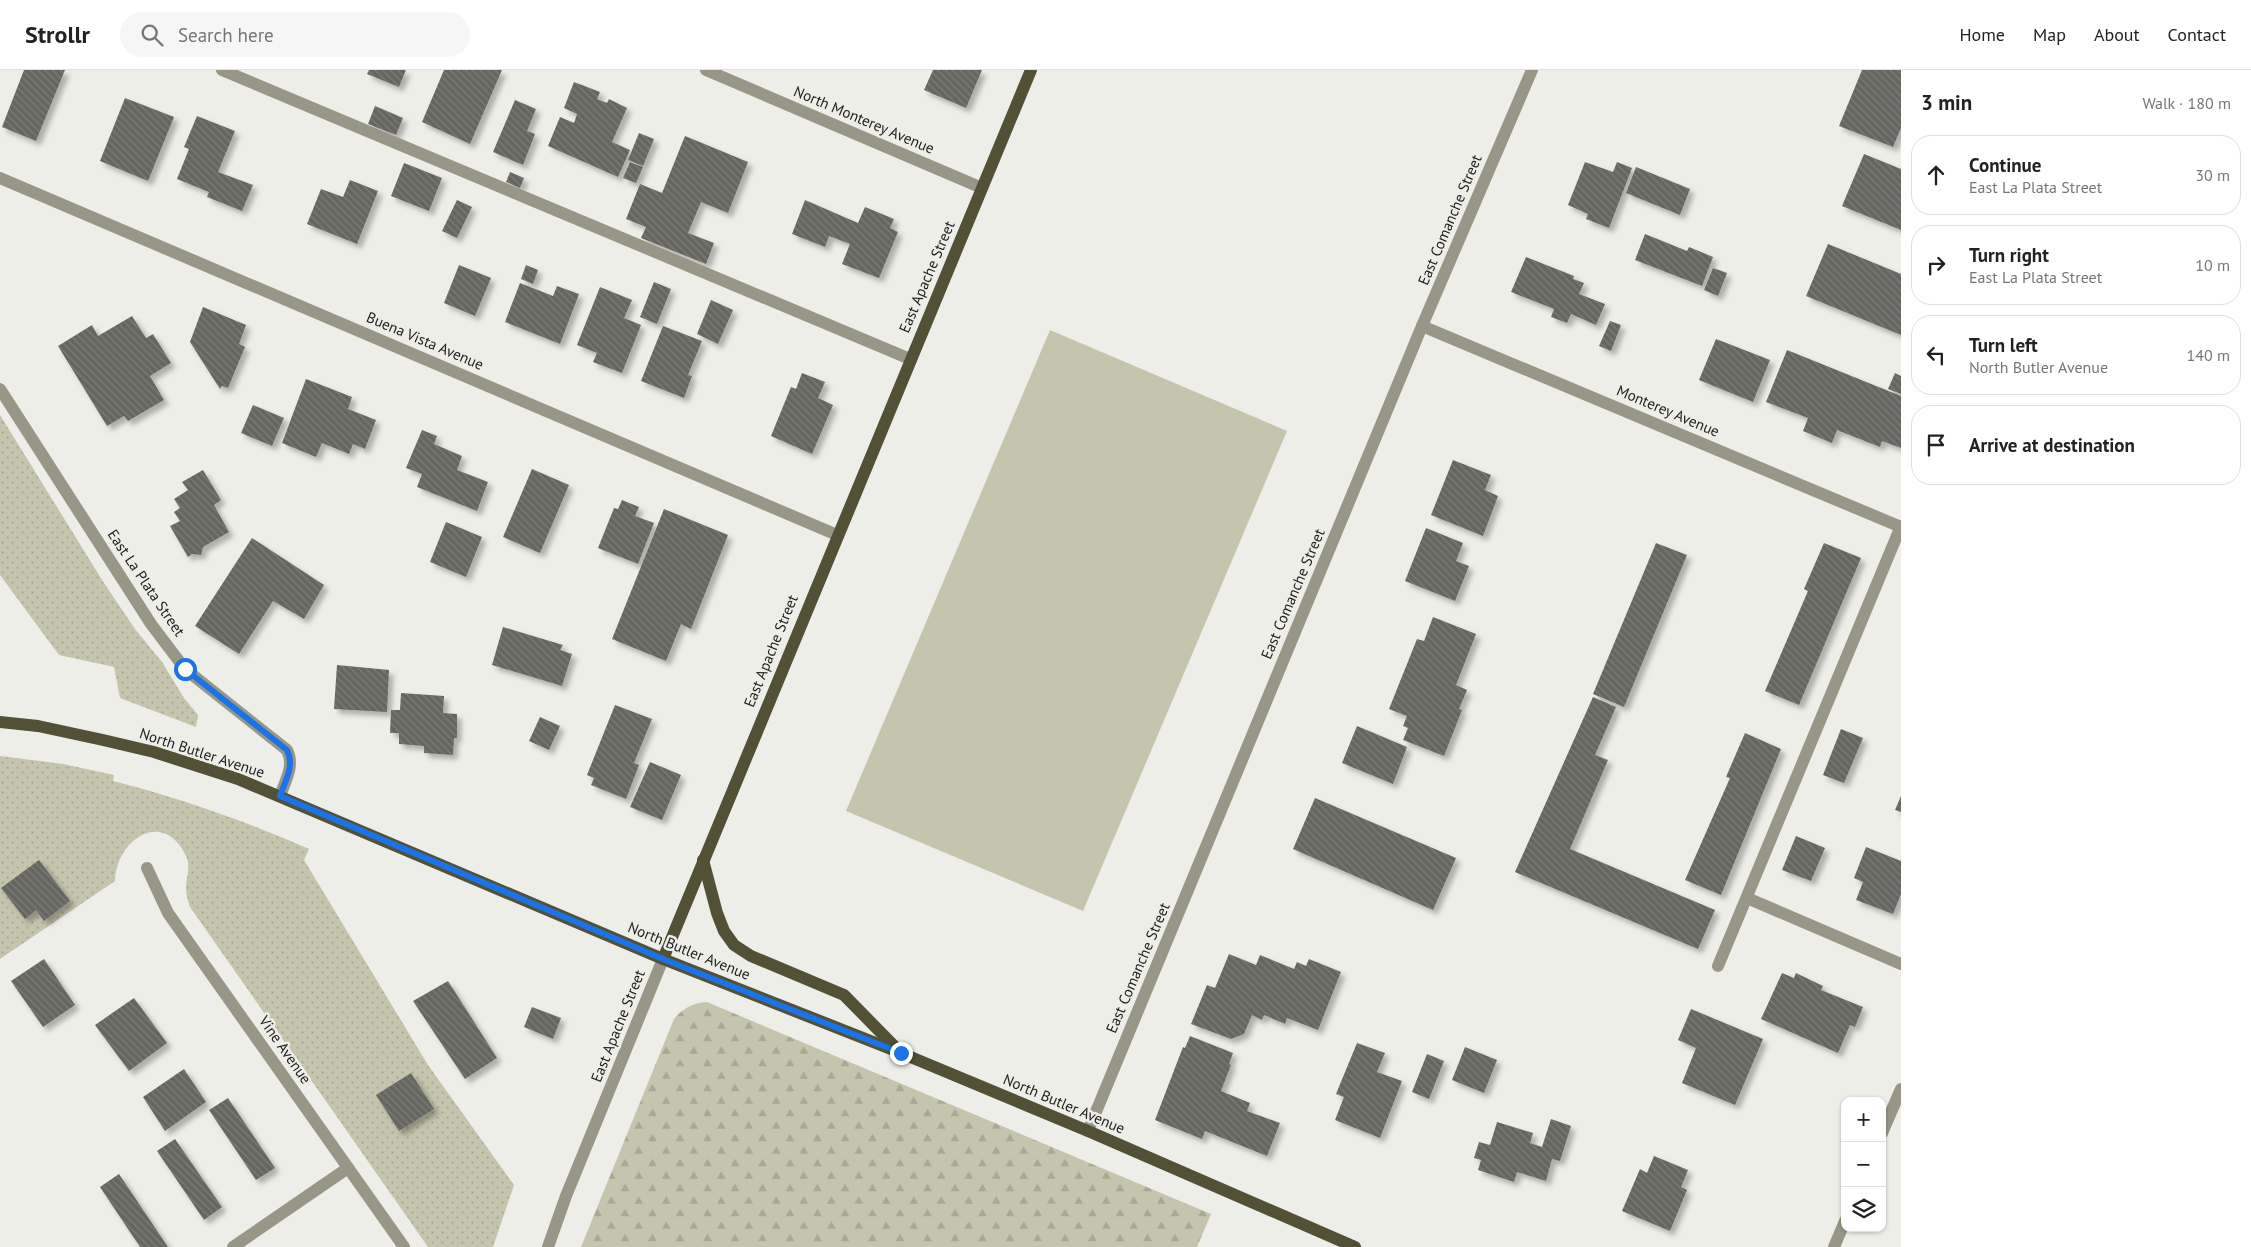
<!DOCTYPE html>
<html lang="en">
<head>
<meta charset="utf-8">
<style>
	:root { --surface:#fff; --page:#f6f6f6; --text:#222; --muted:#767676; --line:#e0e0e0 }
	body { margin:0; font-family:"PT Sans",sans-serif; background:var(--page); color:var(--text) }
	.controls { position:absolute; right:15px; bottom:15px; display:grid; overflow:hidden; border-radius:10px; box-shadow:0 1px 4px #0004 }
	.controls button { width:45px; height:45px; display:grid; place-items:center; padding:0; border:0; border-bottom:1px solid var(--line); background:var(--surface); color:var(--text); font:25px sans-serif }
	.stop { position:absolute; width:15px; height:15px; margin:-11px; border:4px solid #1a73e8; border-radius:50%; background:#fff }
	.stop.end { background:#1a73e8; border-color:#fff; box-shadow:0 1px 5px #0008 }
	.list { margin:0; padding:0; list-style:none }
	h2 { display:flex; justify-content:space-between; align-items:center; height:65px; margin:0; padding:0 20px; font-size:21px }
	h2 small { font-size:16px; font-weight:400; color:var(--muted) }
	.list li { display:grid; grid-template-columns:32px 1fr auto; gap:15px; align-items:center; box-sizing:border-box; height:80px; margin:0 10px 10px; padding:0 10px; border:1px solid var(--line); border-radius:20px }
	.list b { display:block; font-size:19px; white-space:nowrap }
	.list p { margin:0; font-size:16px; white-space:nowrap; color:var(--muted) }
	.list em { font-size:16px; font-style:normal; color:var(--muted) }
	.icon { flex:none; width:28px; height:28px; fill:none; stroke:currentColor; stroke-width:2; stroke-linecap:round; stroke-linejoin:round }
	.map { position:relative; flex:none; width:1901px; height:1177px; overflow:hidden }
	header { display:flex; align-items:center; gap:30px; box-sizing:border-box; height:70px; padding:0 25px; background:var(--surface); border-bottom:1px solid var(--line) }
	header strong { font-size:24px }
	nav { display:flex; gap:28px; margin-inline-start:auto; font-size:18px }
	.search { width:350px; height:45px; background:var(--page); display:flex; align-items:center; gap:12px; box-sizing:border-box; padding:0 18px; border-radius:28px; color:var(--muted); font-size:19px }
	main { display:flex }
	aside { flex:1; background:var(--surface) }
	.map>svg:first-child { display:block }
	.green { fill:url(#green-dots) }
	.forest { fill:url(#forest-firs) }
	.pitch { fill:#c5c4ac }
	.building { fill:url(#building-back-hatch); filter:url(#shadow) }
	.lines { fill:none; stroke-linecap:round; stroke-linejoin:round }
	.minor { stroke:#989787; stroke-width:12 }
	.major { stroke:#535135; stroke-width:12 }
	.route { stroke:#1a73e8; stroke-width:6 }
	.labels { text-anchor:middle; stroke-width:5; stroke-linejoin:round; paint-order:stroke }
	.street-label { font-size:15px; fill:#1c1c1a; stroke:#eeeee8 }
</style>
</head>
<body>
<header>
<strong>Strollr</strong>
<div class="search"><svg class="icon" aria-label="search" viewBox="0 0 24 24"><circle cx="10" cy="10" r="6"/><path d="M15 15l6 6"/></svg>Search here</div>
<nav><a>Home</a><a>Map</a><a>About</a><a>Contact</a></nav>
</header>
<main>
<div class="map">
<svg width="1901" height="1177" viewBox="0 0 1901 1177">
	<defs>
		<pattern id="green-dots" width="8" height="8" patternUnits="userSpaceOnUse" patternTransform="scale(1.25)"><rect width="8" height="8" fill="#c5c4ac"/><path d="M2 2h.1M6 6h.1" fill="none" stroke="#a9a893" stroke-width="1.8" stroke-linecap="round"/></pattern>
		<pattern id="forest-firs" width="22" height="20" patternUnits="userSpaceOnUse" patternTransform="scale(1.25)"><rect width="22" height="20" fill="#c5c4ac"/><path d="M5 1l3.5 6h-7zM16 11l3.5 6h-7z" fill="#a9a893"/></pattern>
		<pattern id="building-back-hatch" width="6" height="6" patternUnits="userSpaceOnUse" patternTransform="scale(1.25)"><rect width="6" height="6" fill="#666661"/><path d="M-1 5l2 2M0 0l6 6M5-1l2 2" fill="none" stroke="#7b7b77"/></pattern>
		<filter id="shadow"><feDropShadow dx="4.5" dy="4.5" stdDeviation="2.5" flood-color="#0004"/></filter>
	</defs>
	<rect width="100%" height="100%" fill="#eeeee8"/>
	<!-- green -->
	<g class="green">
		<polygon points="0,345 104,513 135,559 162,592 184,628 198,645 196,657 120,628 114,597 59,585 0,505"/>
		<path d="M 0,686 L 63,694 L 114,705 L 113,711 C 180,728 245,751 309,779 L 304,790 L 428,995 L 514,1115 L 493,1177 L 428,1177 L 190,837 C 188,831 186,825 186,818 C 186,806 192,796 185,784 C 162,739 116,770 115,811 L 0,889 Z"/>
	</g>
	<!-- forest -->
	<path class="forest" d="M 707,932 L 1211,1144 L 1197,1177 L 581,1177 L 674,949 C 683,938 693,933 707,932 Z"/>
	<!-- pitch -->
	<polygon class="pitch" points="1050,260 1287,361 1083,841 846,741"/>
	<!-- building -->
	<g class="building">
		<polygon points="24,0 65,0 36,71 2,57"/>
		<polygon points="369,0 406,0 399,17 367,4"/>
		<polygon points="444,0 502,0 470,74 422,52"/>
		<polygon points="933,0 982,0 966,38 924,20"/>
		<polygon points="1862,0 1901,0 1901,58 1893,77 1839,56"/>
		<polygon points="574,12 600,22 597,29 607,33 609,29 627,38 612,72 630,80 618,107 548,76 560,47 574,53 577,44 564,38"/>
		<polygon points="125,28 174,47 148,111 100,91"/>
		<polygon points="515,30 536,39 527,61 535,64 523,95 493,82"/>
		<polygon points="375,36 403,48 396,65 368,54"/>
		<polygon points="197,46 235,61 218,102 253,115 242,141 207,127 209,122 177,109 189,79 184,77"/>
		<polygon points="639,63 654,69 643,96 628,90"/>
		<polygon points="685,66 748,92 728,143 701,132 688,163 714,173 706,194 641,168 646,157 626,149 640,114 662,123"/>
		<polygon points="1864,84 1901,99 1901,160 1842,136"/>
		<polygon points="630,92 643,97 636,113 623,108"/>
		<polygon points="1585,92 1613,102 1617,92 1632,98 1609,158 1586,149 1588,144 1568,135"/>
		<polygon points="404,93 442,108 429,141 391,126"/>
		<polygon points="1636,97 1690,119 1680,145 1626,123"/>
		<polygon points="510,102 524,108 520,118 506,112"/>
		<polygon points="350,110 378,121 357,174 307,154 321,119 343,127"/>
		<polygon points="457,130 472,137 457,168 442,161"/>
		<polygon points="805,130 858,153 865,137 894,149 890,158 898,162 879,208 842,194 850,174 829,166 825,177 792,164"/>
		<polygon points="1645,164 1687,181 1689,177 1713,187 1702,216 1635,190"/>
		<polygon points="1828,174 1901,204 1901,265 1806,226"/>
		<polygon points="1526,187 1574,206 1573,209 1584,213 1579,224 1605,234 1596,255 1571,244 1567,253 1551,247 1554,239 1511,222"/>
		<polygon points="459,195 491,208 475,246 444,233"/>
		<polygon points="526,195 538,200 533,214 521,209"/>
		<polygon points="1713,198 1727,203 1718,226 1704,220"/>
		<polygon points="654,212 671,219 657,254 640,247"/>
		<polygon points="520,213 553,226 557,216 579,224 560,274 505,252"/>
		<polygon points="600,217 632,230 624,248 641,255 622,303 593,292 597,283 577,275"/>
		<polygon points="711,230 733,240 718,274 697,264"/>
		<polygon points="203,237 246,255 239,274 245,277 228,318 222,316 220,319 190,272"/>
		<polygon points="132,246 146,268 153,264 171,293 150,306 164,330 128,351 124,346 107,356 58,276 92,255 98,266"/>
		<polygon points="1610,251 1621,255 1611,281 1599,276"/>
		<polygon points="663,256 702,271 688,305 692,306 684,328 641,311"/>
		<polygon points="1716,269 1770,290 1753,332 1699,310"/>
		<polygon points="1787,280 1901,326 1901,378 1882,371 1880,377 1837,360 1832,373 1803,361 1808,348 1766,332"/>
		<polygon points="802,303 825,312 818,328 833,335 812,384 771,366 791,317 796,319"/>
		<polygon points="1895,303 1901,306 1901,324 1888,319"/>
		<polygon points="306,309 352,327 348,339 376,350 365,379 353,374 349,384 322,373 316,387 282,373"/>
		<polygon points="253,335 284,348 272,376 241,363"/>
		<polygon points="422,360 437,366 434,374 462,386 457,400 488,412 477,441 417,417 422,404 406,398"/>
		<polygon points="1453,390 1491,405 1485,420 1498,426 1483,466 1431,445"/>
		<polygon points="532,399 569,415 540,483 503,467"/>
		<polygon points="203,400 221,430 214,435 229,462 203,477 201,485 192,484 188,487 170,456 180,451 174,442 180,438 174,429 188,420 182,412"/>
		<polygon points="622,430 639,437 635,446 654,453 638,494 598,478 614,438 618,439"/>
		<polygon points="664,439 728,465 691,559 681,554 666,591 612,569"/>
		<polygon points="446,452 482,467 466,507 430,492"/>
		<polygon points="1426,458 1463,473 1456,491 1469,496 1455,531 1405,511"/>
		<polygon points="252,468 324,515 304,549 273,531 239,584 195,556"/>
		<polygon points="1656,473 1687,485 1624,637 1593,624"/>
		<polygon points="1824,473 1861,488 1799,635 1765,621 1808,521 1804,519"/>
		<polygon points="1433,547 1476,564 1456,615 1467,620 1459,639 1462,640 1444,686 1403,670 1408,658 1403,656 1407,646 1389,639 1417,569 1424,571"/>
		<polygon points="503,557 563,575 560,580 572,584 562,616 492,595"/>
		<polygon points="337,595 389,600 387,642 334,639"/>
		<polygon points="401,623 444,626 443,643 457,644 457,668 454,668 453,685 424,683 424,676 399,674 399,663 390,663 391,640 400,640"/>
		<polygon points="1593,627 1616,637 1595,685 1608,690 1570,779 1715,840 1698,879 1515,802"/>
		<polygon points="615,635 652,649 634,693 639,695 626,729 591,715 594,708 587,705"/>
		<polygon points="540,647 560,656 549,680 529,671"/>
		<polygon points="1357,656 1407,677 1393,714 1342,693"/>
		<polygon points="1841,659 1863,668 1844,713 1823,705"/>
		<polygon points="1745,663 1781,679 1721,825 1685,810 1730,708 1726,707"/>
		<polygon points="650,692 681,705 662,750 630,737"/>
		<polygon points="1901,726 1901,742 1895,740"/>
		<polygon points="1315,728 1456,788 1433,840 1293,779"/>
		<polygon points="1796,766 1825,778 1811,811 1782,800"/>
		<polygon points="1866,777 1901,791 1901,824 1893,844 1856,830 1863,812 1854,808"/>
		<polygon points="39,790 70,831 44,851 36,840 25,849 1,818"/>
		<polygon points="1229,884 1256,895 1260,885 1294,899 1297,892 1306,896 1309,889 1341,902 1318,960 1287,948 1285,954 1264,945 1262,950 1252,945 1244,964 1231,969 1191,954 1207,915 1215,918"/>
		<polygon points="44,889 75,935 43,957 11,911"/>
		<polygon points="1782,903 1794,908 1796,903 1823,916 1821,920 1863,937 1855,957 1850,955 1838,983 1761,949"/>
		<polygon points="448,911 497,988 465,1009 413,931"/>
		<polygon points="134,928 167,973 129,1001 95,955"/>
		<polygon points="532,937 561,948 553,969 524,957"/>
		<polygon points="1691,939 1763,969 1735,1035 1682,1013 1696,978 1678,970"/>
		<polygon points="1190,966 1233,983 1229,994 1231,995 1221,1021 1250,1033 1247,1041 1280,1053 1267,1086 1205,1061 1202,1069 1155,1050 1183,977 1185,978"/>
		<polygon points="1357,973 1385,983 1377,1002 1402,1011 1380,1068 1335,1050 1344,1027 1336,1024"/>
		<polygon points="1465,977 1497,990 1484,1023 1452,1010"/>
		<polygon points="1427,984 1444,991 1429,1029 1412,1022"/>
		<polygon points="184,999 206,1032 165,1061 143,1027"/>
		<polygon points="411,1003 434,1039 399,1061 376,1025"/>
		<polygon points="228,1028 275,1098 256,1110 209,1040"/>
		<polygon points="1551,1049 1571,1056 1560,1091 1552,1089 1546,1111 1517,1102 1514,1112 1478,1100 1481,1090 1474,1088 1479,1072 1490,1075 1497,1052 1533,1063 1530,1073 1542,1077"/>
		<polygon points="175,1069 222,1137 204,1150 157,1081"/>
		<polygon points="1654,1086 1688,1100 1681,1117 1687,1120 1670,1161 1622,1141 1640,1099 1647,1103"/>
		<polygon points="119,1104 168,1177 140,1177 100,1117"/>
	</g>
	<g class="lines">
		<!-- minor -->
		<g class="minor">
			<polyline points="222,0 910,289"/>
			<polyline points="706,0 982,118"/>
			<polyline points="0,108 837,465"/>
			<polyline points="1422,256 1901,457"/>
			<path d="M 0,319 L 151,554 L 185,599 L 287,680 C 295,696 285,711 280,726"/>
			<polyline points="147,798 168,843 404,1177"/>
			<polyline points="1747,828 1901,894"/>
			<polyline points="1718,896 1901,456"/>
			<polyline points="1088,1061 1422,256 1532,0"/>
			<polyline points="1882,1063 1901,1019"/>
			<polyline points="233,1177 348,1098"/>
			<polyline points="548,1177 566,1126 663,889"/>
			<polyline points="1834,1177 1845,1151"/>
		</g>
		<!-- major -->
		<g class="major">
			<polyline points="0,652 38,656 103,670 154,682 238,709 663,889 901,983 1088,1061 1355,1177"/>
			<polyline points="703,790 717,843 724,861 734,875 751,886 844,925 897,979"/>
			<polyline points="663,889 1031,0"/>
		</g>
	</g>
	<g class="lines">
		<!-- route -->
		<path class="route" d="M 185,599 L 287,680 C 295,696 285,711 280,726 L 663,889 L 901,983"/>
	</g>
	<g class="labels">
		<!-- street labels -->
		<g class="street-label">
			<text transform="translate(864 50) rotate(23)" y="5">North Monterey Avenue</text>
			<text transform="translate(1450 150) rotate(-67)" y="5">East Comanche Street</text>
			<text transform="translate(927 207) rotate(-67)" y="5">East Apache Street</text>
			<text transform="translate(425 271) rotate(23)" y="5">Buena Vista Avenue</text>
			<text transform="translate(1668 341) rotate(23)" y="5">Monterey Avenue</text>
			<text transform="translate(146 513) rotate(56)" y="5">East La Plata Street</text>
			<text transform="translate(1293 524) rotate(-67)" y="5">East Comanche Street</text>
			<text transform="translate(771 581) rotate(-68)" y="5">East Apache Street</text>
			<text transform="translate(202 683) rotate(18)" y="5">North Butler Avenue</text>
			<text transform="translate(689 881) rotate(22)" y="5">North Butler Avenue</text>
			<text transform="translate(1138 898) rotate(-67)" y="5">East Comanche Street</text>
			<text transform="translate(618 956) rotate(-68)" y="5">East Apache Street</text>
			<text transform="translate(285 980) rotate(55)" y="5">Vine Avenue</text>
			<text transform="translate(1064 1034) rotate(23)" y="5">North Butler Avenue</text>
		</g>
	</g>
</svg>
<div class="controls">
<button>+</button>
<button>−</button>
<button><svg class="icon" aria-label="layers" viewBox="0 0 24 24"><path d="M12 4l9 5-9 5-9-5zM3 14l9 5 9-5"/></svg></button>
</div>
<div class="stop" style="left:185px;top:599px"></div>
<div class="stop end" style="left:901px;top:983px"></div>
</div>
<aside>
<h2>3 min<small>Walk · 180 m</small></h2>
<ul class="list">
<li><svg class="icon" aria-label="ahead" viewBox="0 0 24 24"><path d="M12 20V5M6 11l6-6 6 6"/></svg><div><b>Continue</b><p>East La Plata Street</p></div><em>30 m</em></li>
<li><svg class="icon" aria-label="right" viewBox="0 0 24 24"><path d="M7 20v-9h11M14 6l5 5-5 5"/></svg><div><b>Turn right</b><p>East La Plata Street</p></div><em>10 m</em></li>
<li><svg class="icon" aria-label="left" viewBox="0 0 24 24"><path d="M17 20v-9H6M10 6l-5 5 5 5"/></svg><div><b>Turn left</b><p>North Butler Avenue</p></div><em>140 m</em></li>
<li><svg class="icon" aria-label="arrive" viewBox="0 0 24 24"><path d="M6 21V4h12l-3 4 3 4H6"/></svg><div><b>Arrive at destination</b></div></li>
</ul>
</aside>
</main>
</body>
</html>
